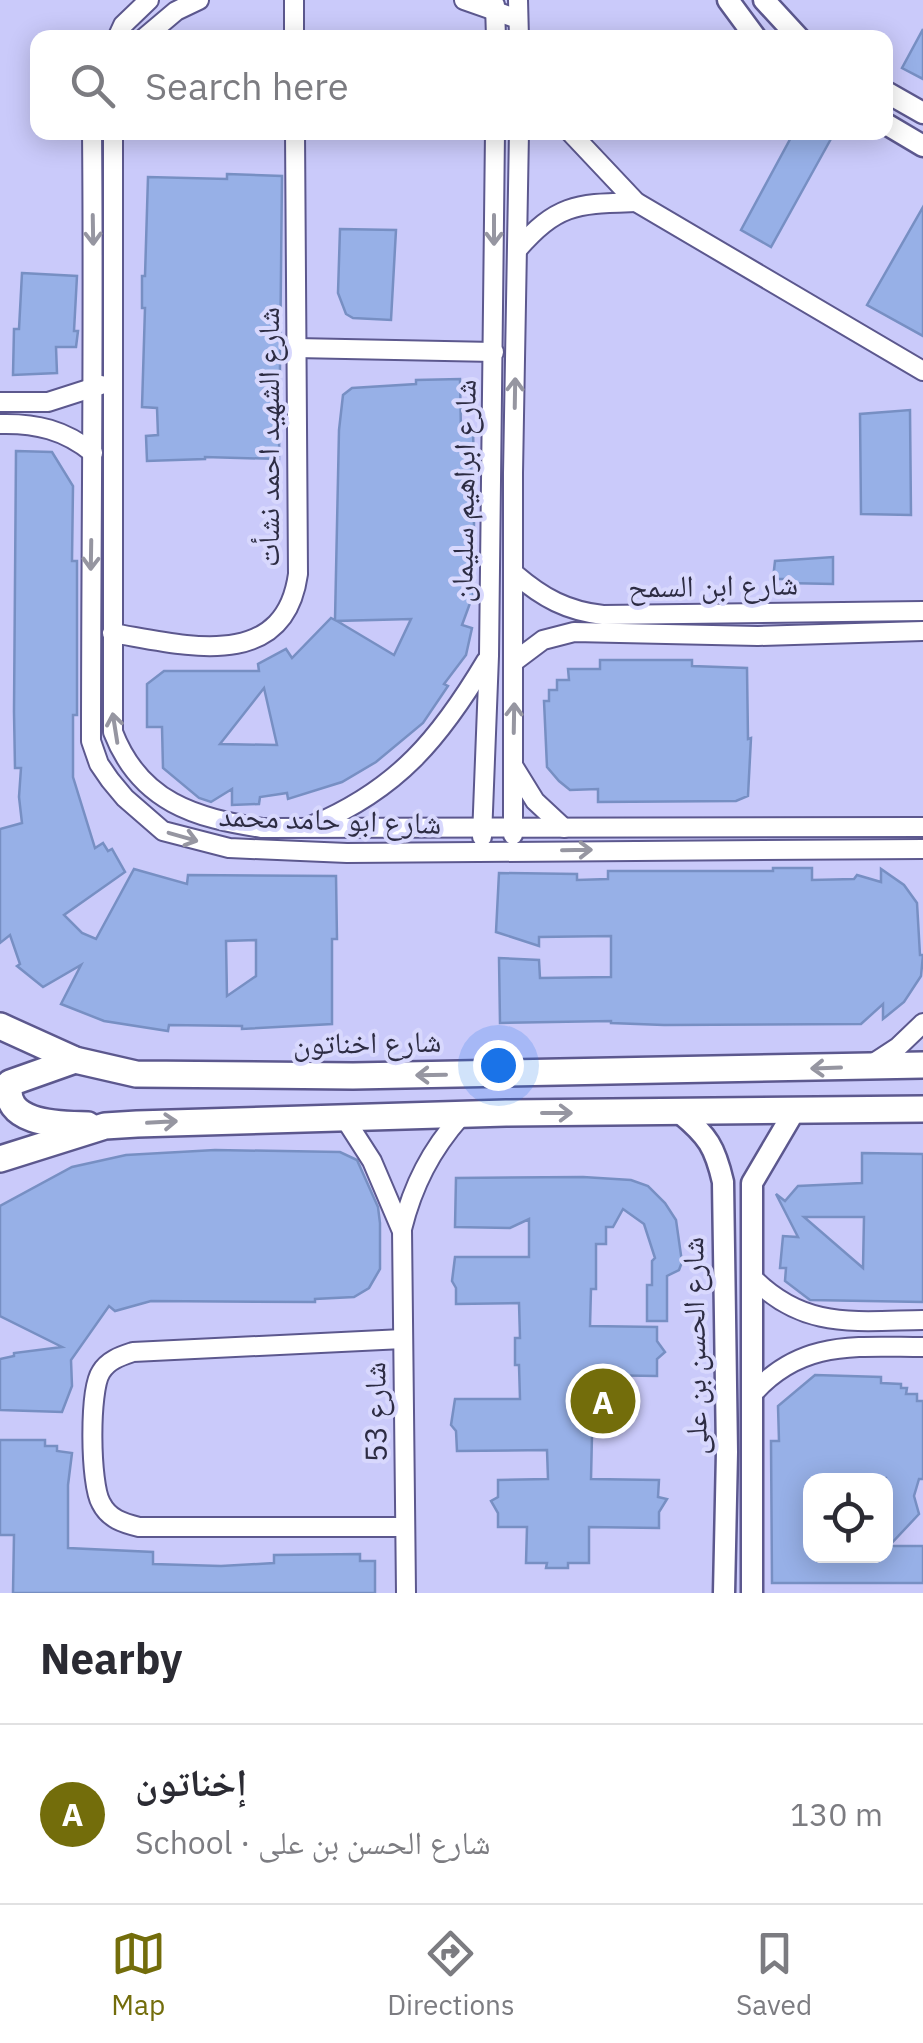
<!DOCTYPE html>
<html lang="en">
<head>
<meta charset="utf-8">
<style>
	:root { --surface:#fff; --page:#f2f2f3; --text:#2b2b33; --muted:#7c7c81; --line:#e1e1e2; --accent:#736d0b }
	body { margin:0; font-family:"IBM Plex Sans","Noto Naskh Arabic",sans-serif; background:var(--page); color:var(--text) }
	.controls { position:absolute; right:30px; bottom:30px; display:grid; overflow:hidden; border-radius:20px; box-shadow:0 5px 25px #0003 }
	.controls button { width:90px; height:90px; display:grid; place-items:center; padding:0; border:0; border-bottom:2px solid var(--line); background:var(--surface); color:var(--text); font:50px sans-serif }
	.you { position:absolute; left:498px; top:1065px; width:35px; height:35px; margin:-25px; border:8px solid #fff; border-radius:50%; background:#1a73e8; box-shadow:0 0 0 15px #1a73e833 }
	.badge { display:grid; place-items:center; width:65px; height:65px; border-radius:50%; background:var(--accent); color:#fff; font-size:32px; font-weight:700 }
	.pin { position:absolute; translate:-50% -50%; border:5px solid #fff; box-shadow:0 2px 10px #0006 }
	.list { margin:0; padding:0; list-style:none }
	h2 { display:flex; justify-content:space-between; align-items:center; height:130px; margin:0; padding:0 40px; font-size:42px }
	h2 small { font-size:32px; font-weight:400; color:var(--muted) }
	.list li { display:grid; grid-template-columns:65px 1fr auto; gap:30px; align-items:center; box-sizing:border-box; height:180px; padding:0 40px; border-top:2px solid var(--line) }
	.list b { display:block; font-size:38px; white-space:nowrap }
	.list p { margin:0; font-size:32px; white-space:nowrap; color:var(--muted) }
	.list em { font-size:32px; font-style:normal; color:var(--muted) }
	.icon { flex:none; width:55px; height:55px; fill:none; stroke:currentColor; stroke-width:2; stroke-linecap:round; stroke-linejoin:round }
	.map { position:relative; flex:none; width:923px; height:1593px; overflow:hidden }
	.search { position:absolute; background:var(--surface); box-shadow:0 5px 25px #0003; left:30px; right:30px; top:30px; height:110px; display:flex; align-items:center; gap:25px; box-sizing:border-box; padding:0 35px; border-radius:20px; color:var(--muted); font-size:38px }
	.sheet { height:310px; background:var(--surface) }
	nav { display:flex; justify-content:space-around; align-items:center; box-sizing:border-box; height:140px; border-top:2px solid var(--line); background:var(--surface); font-size:28px; color:var(--muted) }
	nav a { display:grid; justify-items:center; gap:5px }
	nav .on { color:var(--accent) }
	.map>svg:first-child { display:block }
	.building { fill:#97b0e7; stroke:#778fc3; stroke-width:2.5; fill-rule:evenodd }
	.lines { fill:none; stroke-linecap:round; stroke-linejoin:round }
	.minor-casing { stroke:#5c588e; stroke-width:22 }
	.tertiary-casing { stroke:#5c588e; stroke-width:25 }
	.secondary-casing { stroke:#5c588e; stroke-width:30 }
	.minor { stroke:#fff; stroke-width:18 }
	.tertiary { stroke:#fff; stroke-width:20 }
	.secondary { stroke:#fff; stroke-width:25 }
	.oneway { stroke:#9696a1 }
	.labels { text-anchor:middle; stroke-width:8; stroke-linejoin:round; paint-order:stroke }
	.street-label { font-size:30px; fill:#2d2c43; stroke:#d8d8fd }
</style>
</head>
<body>
<div class="map">
<svg width="923" height="1593" viewBox="0 0 923 1593">
	<rect width="100%" height="100%" fill="#cacafa"/>
	<!-- building -->
	<g class="building">
		<polygon points="923,29 923,79 902,68"/>
		<polygon points="794,132 824,132 832,137 771,247 741,230"/>
		<polygon points="227,174 282,176 279,459 205,457 205,459 147,461 146,436 158,435 157,408 142,407 145,308 142,308 142,276 145,276 148,177 227,179"/>
		<polygon points="923,207 923,336 867,305"/>
		<polygon points="340,229 396,230 391,320 353,318 346,314 338,293"/>
		<polygon points="22,273 77,276 74,331 78,331 76,347 56,347 57,373 13,375 14,329 19,329"/>
		<path d="M 460,379 L 461,433 L 473,432 L 474,463 L 471,463 L 474,523 L 473,595 L 462,625 L 472,628 L 466,655 L 444,684 L 448,686 L 423,723 L 376,762 L 342,782 L 288,799 L 287,793 L 260,797 L 259,804 L 232,805 L 232,789 L 211,802 L 199,798 L 163,768 L 162,727 L 147,727 L 147,684 L 164,671 L 259,671 L 258,664 L 286,649 L 292,658 L 331,618 L 335,620 L 339,430 L 343,395 L 352,388 L 416,384 L 416,380 ZM 411,619 L 394,655 L 337,621 ZM 264,688 L 277,745 L 220,744 Z"/>
		<polygon points="910,410 911,515 861,514 860,414"/>
		<path d="M 16,451 L 52,452 L 73,486 L 72,561 L 77,561 L 77,715 L 73,715 L 73,777 L 95,848 L 103,843 L 108,851 L 112,849 L 125,872 L 64,915 L 82,933 L 96,939 L 134,869 L 187,884 L 188,875 L 336,876 L 337,939 L 332,939 L 332,1024 L 242,1029 L 242,1026 L 169,1025 L 168,1031 L 104,1021 L 61,1004 L 81,965 L 43,987 L 17,966 L 20,964 L 10,935 L 0,943 L 0,829 L 22,823 L 19,797 L 21,768 L 15,768 L 14,712 ZM 256,940 L 256,976 L 227,996 L 226,941 Z"/>
		<polygon points="833,557 833,584 786,583 786,579 773,579 775,561"/>
		<polygon points="600,660 692,660 692,666 747,668 748,739 751,738 748,796 736,801 598,802 598,789 570,790 559,781 547,767 544,701 549,701 549,690 557,690 557,680 569,680 568,669 600,669"/>
		<polygon points="773,868 812,868 812,880 854,879 857,875 881,882 881,869 904,885 917,903 920,955 923,955 921,976 904,1002 883,1019 883,1004 861,1024 664,1025 611,1023 611,1021 500,1023 499,958 539,960 540,978 611,977 611,936 539,937 539,946 496,932 499,873 577,874 577,880 608,879 608,871 773,871"/>
		<polygon points="215,1150 340,1152 357,1160 378,1207 380,1223 380,1269 369,1288 354,1297 315,1299 315,1302 151,1301 115,1311 109,1306 71,1360 72,1386 62,1412 0,1410 0,1359 14,1356 14,1353 62,1347 0,1316 0,1206 72,1167 126,1155"/>
		<path d="M 862,1153 L 923,1154 L 923,1302 L 810,1300 L 785,1281 L 786,1268 L 780,1268 L 783,1236 L 798,1237 L 776,1194 L 785,1201 L 798,1186 L 862,1183 ZM 804,1217 L 864,1217 L 863,1268 Z"/>
		<polygon points="583,1177 631,1180 648,1186 665,1203 676,1220 682,1262 679,1270 667,1276 667,1321 647,1321 647,1285 652,1285 652,1261 655,1258 644,1224 623,1209 613,1227 606,1227 606,1244 596,1244 596,1289 591,1289 590,1326 657,1327 657,1341 665,1352 657,1359 657,1376 592,1375 591,1413 598,1413 598,1435 592,1435 591,1479 659,1480 658,1497 667,1499 659,1512 659,1528 589,1527 589,1563 568,1563 568,1568 546,1568 547,1563 526,1563 527,1527 498,1527 498,1513 491,1501 498,1497 498,1480 548,1479 547,1450 457,1451 456,1431 451,1425 455,1399 520,1399 519,1365 515,1365 515,1338 520,1338 519,1303 456,1304 456,1288 452,1281 455,1257 529,1257 529,1219 510,1228 455,1227 456,1178"/>
		<path d="M 815,1375 L 881,1377 L 881,1383 L 901,1384 L 901,1388 L 907,1388 L 906,1394 L 917,1394 L 917,1401 L 923,1401 L 923,1479 L 919,1479 L 914,1496 L 919,1514 L 889,1546 L 923,1546 L 923,1583 L 772,1583 L 771,1441 L 779,1441 L 778,1406 ZM 838,1476 L 886,1478 L 886,1556 L 810,1556 L 810,1479 Z"/>
		<polygon points="0,1440 45,1440 45,1446 57,1446 57,1451 72,1453 68,1485 68,1548 153,1552 153,1564 221,1566 274,1563 274,1555 360,1554 360,1561 375,1561 375,1593 13,1593 14,1535 0,1535"/>
	</g>
	<g class="lines">
		<defs>
			<g id="minor">
				<polyline points="294,0 294,38"/>
				<polyline points="464,0 518,19"/>
				<polyline points="518,0 519,38"/>
				<polyline points="495,5 496,38"/>
				<polyline points="117,38 123,25 149,0"/>
				<polyline points="144,38 176,11 199,0"/>
				<path d="M 92,132 C 94,335 91,538 91,741 L 99,764 L 110,780 L 125,798 L 163,831 L 229,848 L 347,853 L 923,849"/>
				<path d="M 113,132 L 113,732 C 140,802 195,818 262,828 L 923,827"/>
				<polyline points="570,132 636,202 923,371"/>
				<path d="M 517,250 C 558,203 577,204 636,202"/>
				<polyline points="296,348 494,352"/>
				<polyline points="0,402 48,402 101,385"/>
				<path d="M 0,424 C 36,423 65,430 93,453"/>
				<path d="M 515,574 C 543,598 567,611 603,615 L 923,611"/>
				<path d="M 112,633 C 180,644 284,675 298,574 L 295,132"/>
				<polyline points="515,661 543,640 574,632 758,636 923,631"/>
				<polyline points="514,767 535,801 564,828"/>
				<path d="M 313,825 C 398,789 440,738 486,661"/>
				<polyline points="513,835 513,473 519,132"/>
				<polyline points="482,837 489,656 495,132"/>
				<polyline points="869,1066 898,1047 923,1023"/>
				<polyline points="345,1119 372,1161 401,1229"/>
				<path d="M 751,1276 C 803,1330 854,1321 923,1320"/>
				<path d="M 403,1339 L 133,1352 C 121,1356 108,1360 101,1372 C 89,1390 90,1484 101,1503 C 109,1519 123,1523 139,1527 L 405,1527"/>
				<path d="M 751,1396 C 800,1339 855,1347 923,1347"/>
				<path d="M 406,1593 L 402,1229 C 413,1185 431,1150 461,1116"/>
			</g>
			<g id="tertiary">
				<polyline points="728,0 756,38"/>
				<polyline points="764,0 799,38"/>
				<polyline points="886,92 923,113"/>
				<polyline points="886,124 923,146"/>
				<path d="M 680,1113 C 708,1136 715,1147 723,1182 L 727,1452 L 724,1593"/>
				<polyline points="752,1593 752,1183 795,1110"/>
			</g>
			<g id="secondary">
				<polyline points="0,1026 75,1060 136,1074 353,1076 923,1065"/>
				<path d="M 75,1060 L 10,1083 C 0,1127 68,1124 88,1125"/>
				<polyline points="0,1159 105,1126 137,1124 506,1113 923,1109"/>
			</g>
		</defs>
		<!-- minor casing -->
		<use href="#minor" class="minor-casing"/>
		<!-- tertiary casing -->
		<use href="#tertiary" class="tertiary-casing"/>
		<!-- secondary casing -->
		<use href="#secondary" class="secondary-casing"/>
		<!-- minor -->
		<use href="#minor" class="minor"/>
		<!-- tertiary -->
		<use href="#tertiary" class="tertiary"/>
		<!-- secondary -->
		<use href="#secondary" class="secondary"/>
	</g>
	<!-- one-way arrows -->
	<defs><path id="oneway-shaft" d="M-6 0H5M1.5-3L5.5 0L1.5 3" fill="none" stroke-width="1.6" stroke-linecap="round" stroke-linejoin="round" transform="scale(2.5)"/></defs>
	<g class="oneway">
		<use href="#oneway-shaft" transform="translate(93 230) rotate(89)"/>
		<use href="#oneway-shaft" transform="translate(494 230) rotate(90)"/>
		<use href="#oneway-shaft" transform="translate(515 393) rotate(-89)"/>
		<use href="#oneway-shaft" transform="translate(91 555) rotate(91)"/>
		<use href="#oneway-shaft" transform="translate(514 718) rotate(-89)"/>
		<use href="#oneway-shaft" transform="translate(115 728) rotate(-99)"/>
		<use href="#oneway-shaft" transform="translate(183 837) rotate(16)"/>
		<use href="#oneway-shaft" transform="translate(577 850) rotate(-1)"/>
		<use href="#oneway-shaft" transform="translate(826 1068) rotate(178)"/>
		<use href="#oneway-shaft" transform="translate(431 1075) rotate(179)"/>
		<use href="#oneway-shaft" transform="translate(557 1113)"/>
		<use href="#oneway-shaft" transform="translate(162 1122) rotate(-3)"/>
	</g>
	<g class="labels">
		<!-- street labels -->
		<g class="street-label">
			<text transform="translate(269 437) rotate(-90)" y="10">شارع الشهيد احمد نشأت</text>
			<text transform="translate(464 491) rotate(-89)" y="10">شارع ابراهيم سليمان</text>
			<text transform="translate(713 586) rotate(-1)" y="10">شارع ابن السمح</text>
			<text transform="translate(330 820) rotate(2)" y="10">شارع ابو حامد محمد</text>
			<text transform="translate(367 1043) rotate(-1)" y="10">شارع اخناتون</text>
			<text transform="translate(695 1346) rotate(-91)" y="10">شارع الحسن بن على</text>
			<text transform="translate(376 1412) rotate(-91)" y="10">شارع 53</text>
		</g>
	</g>
</svg>
<div class="controls">
<button><svg class="icon" aria-label="locate" viewBox="0 0 24 24"><circle cx="12" cy="12" r="6"/><path d="M12 2v4M12 18v4M2 12h4M18 12h4"/></svg></button>
</div>
<div class="you"></div>
<div class="pin badge" style="left:603px;top:1401px">A</div>
<div class="search"><svg class="icon" aria-label="search" viewBox="0 0 24 24"><circle cx="10" cy="10" r="6"/><path d="M15 15l6 6"/></svg>Search here</div>
</div>
<section class="sheet">
<h2>Nearby<small></small></h2>
<ul class="list">
<li><span class="badge">A</span><div><b>إخناتون</b><p>School · شارع الحسن بن على</p></div><em>130 m</em></li>
</ul>
</section>
<nav>
<a class="on"><svg class="icon" aria-label="map" viewBox="0 0 24 24"><path d="M3 6l6-2 6 2 6-2v14l-6 2-6-2-6 2zM9 4v14M15 6v14"/></svg>Map</a>
<a><svg class="icon" aria-label="directions" viewBox="0 0 24 24"><path d="M12 3l9 9-9 9-9-9zM9 14v-3h6M13 9l2 2-2 2"/></svg>Directions</a>
<a><svg class="icon" aria-label="saved" viewBox="0 0 24 24"><path d="M7 4h10v16l-5-4-5 4z"/></svg>Saved</a>
</nav>
</body>
</html>
